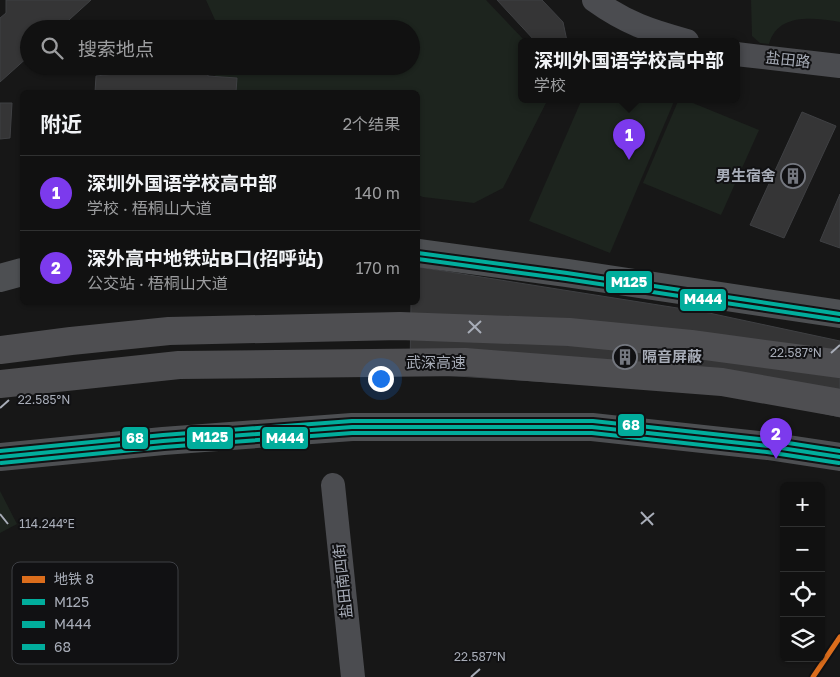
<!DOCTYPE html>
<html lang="zh">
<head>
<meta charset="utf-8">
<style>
	:root { --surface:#111; --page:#1e1f1f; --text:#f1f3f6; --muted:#9c9d9f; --line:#303131; --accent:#7c3aed }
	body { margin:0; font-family:"Golos Text","Noto Sans SC",sans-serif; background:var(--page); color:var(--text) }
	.controls { position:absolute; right:15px; bottom:15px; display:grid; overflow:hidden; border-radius:8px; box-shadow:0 1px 4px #0004 }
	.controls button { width:45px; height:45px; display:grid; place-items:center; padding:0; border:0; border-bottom:1px solid var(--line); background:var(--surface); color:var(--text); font:25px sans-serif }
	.you { position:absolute; left:380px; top:378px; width:18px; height:18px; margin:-12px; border:4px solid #fff; border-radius:50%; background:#1a73e8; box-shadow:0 0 0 8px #1a73e833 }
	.badge { display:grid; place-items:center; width:32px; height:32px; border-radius:50%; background:var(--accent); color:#fff; font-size:16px; font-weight:700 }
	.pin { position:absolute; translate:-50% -41px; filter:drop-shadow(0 1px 2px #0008) }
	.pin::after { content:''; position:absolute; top:26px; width:18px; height:15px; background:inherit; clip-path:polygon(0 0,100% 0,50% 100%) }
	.popup { position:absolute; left:518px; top:38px; width:222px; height:65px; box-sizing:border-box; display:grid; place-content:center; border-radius:8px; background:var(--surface); filter:drop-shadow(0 1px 4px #0005); font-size:16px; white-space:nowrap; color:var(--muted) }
	.popup b { font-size:19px; color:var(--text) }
	.popup::after { content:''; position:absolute; left:50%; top:100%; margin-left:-10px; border:10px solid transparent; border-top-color:var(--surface) }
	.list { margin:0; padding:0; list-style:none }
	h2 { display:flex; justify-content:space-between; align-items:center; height:65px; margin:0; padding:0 20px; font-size:21px }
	h2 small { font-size:16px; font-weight:400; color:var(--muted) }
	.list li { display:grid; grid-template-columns:32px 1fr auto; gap:15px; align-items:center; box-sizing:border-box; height:75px; padding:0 20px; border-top:1px solid var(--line) }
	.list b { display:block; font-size:19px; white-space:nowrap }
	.list p { margin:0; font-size:16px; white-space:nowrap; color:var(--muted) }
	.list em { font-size:16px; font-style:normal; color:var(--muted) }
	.icon { flex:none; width:28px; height:28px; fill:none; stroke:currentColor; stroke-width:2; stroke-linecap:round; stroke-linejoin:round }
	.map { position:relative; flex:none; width:840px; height:677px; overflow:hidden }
	.search { position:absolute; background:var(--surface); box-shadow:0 1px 4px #0004; left:20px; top:20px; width:400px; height:55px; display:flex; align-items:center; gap:12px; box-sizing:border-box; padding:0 18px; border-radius:28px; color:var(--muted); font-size:19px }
	.panel { position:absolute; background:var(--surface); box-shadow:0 1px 4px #0004; left:20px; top:90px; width:400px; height:215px; border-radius:8px }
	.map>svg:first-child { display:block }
	.green { fill:#1d241e }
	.building { fill:#353536; stroke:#3f4043 }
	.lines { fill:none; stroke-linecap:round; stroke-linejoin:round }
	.minor { stroke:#4b4c50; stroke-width:24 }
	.major { stroke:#4d4f52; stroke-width:28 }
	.highway { stroke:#4e4e51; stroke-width:28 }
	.bus-1-casing { stroke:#111113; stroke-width:8 }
	.bus-2-casing { stroke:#111113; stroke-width:8 }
	.bus-3-casing { stroke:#111113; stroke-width:8 }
	.bus-1 { stroke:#01ad9c; stroke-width:4 }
	.bus-2 { stroke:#01ad9c; stroke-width:4 }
	.bus-3 { stroke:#01ad9c; stroke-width:4 }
	.metro-1-casing { stroke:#111113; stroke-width:9 }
	.metro-1 { stroke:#db6d1c; stroke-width:5 }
	.ticks { fill:none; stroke:#a8adb8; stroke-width:2 }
	.labels { text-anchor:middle; stroke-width:4; stroke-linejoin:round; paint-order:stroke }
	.street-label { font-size:15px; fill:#a8adb8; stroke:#111113 }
	.poi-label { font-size:15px; font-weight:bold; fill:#a8adb8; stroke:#111113; text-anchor:end }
	.key { fill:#111113; stroke:#3e4045; stroke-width:1 }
	.key-label { font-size:14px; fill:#a8adb8 }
	.ticks-label { font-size:12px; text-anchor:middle; fill:#a8adb8; stroke:#111113; stroke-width:4; stroke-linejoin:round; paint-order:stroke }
	.line-badge { stroke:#111113; stroke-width:2 }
	.badge-label { font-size:14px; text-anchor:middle; font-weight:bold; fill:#fff }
</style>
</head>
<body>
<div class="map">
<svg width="840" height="677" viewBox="0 0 840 677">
	<rect width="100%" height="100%" fill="#171717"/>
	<!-- green -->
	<g class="green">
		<polygon points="206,0 486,0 525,41 522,41 522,99 548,99 503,188 474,203 423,197 418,195 418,92 231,92 206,66 411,66 411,29 209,29 216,22"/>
		<path d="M 751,0 L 840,0 L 840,22 C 815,18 778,12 769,44 L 760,43 L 752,36 Z"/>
		<polygon points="582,99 675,99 610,253 529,221"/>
		<polygon points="679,99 683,99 759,130 721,215 643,183"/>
		<polygon points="0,491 17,524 0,533"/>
	</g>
	<!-- building -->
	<g class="building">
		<polygon points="6,0 91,0 59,29 29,29 29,56 0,82 0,18 6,13"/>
		<polygon points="497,0 542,0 563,22 567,41 535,41"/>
		<polygon points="122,66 207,66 208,76 237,78 236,92 95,92 96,76 123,73"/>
		<polygon points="0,103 12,103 10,138 0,139"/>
		<polygon points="802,112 836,126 784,238 750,225"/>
		<polygon points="840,194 840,248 820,241"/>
		<polygon points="418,267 709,313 840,341 840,417 737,394 410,373 411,302 418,302"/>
	</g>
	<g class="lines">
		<!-- minor -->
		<g class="minor">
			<path d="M 594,0 C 626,23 650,31 687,41"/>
			<polyline points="736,54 840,66"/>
			<polyline points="333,485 353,677"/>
		</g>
		<!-- major -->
		<g class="major">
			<polyline points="418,253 567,273 840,314"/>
			<polyline points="0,278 22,272"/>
			<polyline points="0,457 163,441 352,427 592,427 768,446 840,457"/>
		</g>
		<!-- highway -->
		<g class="highway">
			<polyline points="0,350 71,341 169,331 400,326 569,332 691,344 840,364"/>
			<polyline points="0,384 179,365 465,362 722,382 840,403"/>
		</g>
		<defs>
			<g id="bus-1">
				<polyline points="418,253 567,273 840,314"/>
				<polyline points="0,457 163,441 352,427 592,427 768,446 840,457"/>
			</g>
			<g id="bus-2">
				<polyline points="418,259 566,279 839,320"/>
				<polyline points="1,463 164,447 352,433 592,433 767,452 839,463"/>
			</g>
			<polyline id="bus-3" points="0,451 163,435 352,421 593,421 769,440 840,451"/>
		</defs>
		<!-- bus-1 casing -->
		<use href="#bus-1" class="bus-1-casing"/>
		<!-- bus-2 casing -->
		<use href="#bus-2" class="bus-2-casing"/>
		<!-- bus-3 casing -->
		<use href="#bus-3" class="bus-3-casing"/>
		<!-- bus-1 -->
		<use href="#bus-1" class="bus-1"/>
		<!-- bus-2 -->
		<use href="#bus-2" class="bus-2"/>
		<!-- bus-3 -->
		<use href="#bus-3" class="bus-3"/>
		<defs>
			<polyline id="metro-1" points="813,677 840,637"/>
		</defs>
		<!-- metro-1 casing -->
		<use href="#metro-1" class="metro-1-casing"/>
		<!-- metro-1 -->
		<use href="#metro-1" class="metro-1"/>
	</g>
	<!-- ticks -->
	<path class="ticks" d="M 469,321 L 481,333M 468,333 L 481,321M 831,353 L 840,345M 0,408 L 9,400M 641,512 L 653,525M 0,514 L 8,524M 641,524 L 654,513M 471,677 L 480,669"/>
	<!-- icons -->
	<defs>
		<symbol id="building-ring" viewBox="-11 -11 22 22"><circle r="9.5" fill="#111113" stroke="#757880" stroke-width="1.5"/><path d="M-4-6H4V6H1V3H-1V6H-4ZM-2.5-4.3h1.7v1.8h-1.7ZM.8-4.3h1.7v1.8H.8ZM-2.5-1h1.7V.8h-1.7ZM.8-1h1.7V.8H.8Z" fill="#757880"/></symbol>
	</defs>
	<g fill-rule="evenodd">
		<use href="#building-ring" x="779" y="162" width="28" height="28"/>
		<use href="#building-ring" x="611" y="343" width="28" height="28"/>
	</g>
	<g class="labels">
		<!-- street labels -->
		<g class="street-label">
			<text transform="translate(788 60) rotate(6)" y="5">盐田路</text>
			<text x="436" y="368">武深高速</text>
			<text transform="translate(343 581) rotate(-96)" y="5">盐田南四街</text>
		</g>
		<!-- poi labels -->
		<g class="poi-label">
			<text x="776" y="181">男生宿舍</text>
			<text x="642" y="362" text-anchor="start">隔音屏蔽</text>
		</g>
	</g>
	<!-- legend -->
	<rect x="12" y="562" width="166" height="102" rx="8" class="key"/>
	<rect x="22" y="576" width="23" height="7" fill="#db6d1c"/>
	<rect x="22" y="599" width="23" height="6" fill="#01ad9c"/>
	<rect x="22" y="621" width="23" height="7" fill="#01ad9c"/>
	<rect x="22" y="644" width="23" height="6" fill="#01ad9c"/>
	<g class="key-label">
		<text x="54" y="584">地铁 8</text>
		<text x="54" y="607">M125</text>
		<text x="54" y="629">M444</text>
		<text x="54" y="652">68</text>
	</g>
	<g class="ticks-label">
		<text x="796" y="357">22.587°N</text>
		<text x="44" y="404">22.585°N</text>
		<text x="47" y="528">114.244°E</text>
		<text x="480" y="661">22.587°N</text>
	</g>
	<g class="line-badge">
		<rect x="605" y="270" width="48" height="24" rx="5" fill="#01ad9c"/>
		<rect x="679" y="288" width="48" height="24" rx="5" fill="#01ad9c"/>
		<rect x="617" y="413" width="28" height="24" rx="5" fill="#01ad9c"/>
		<rect x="186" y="426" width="48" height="24" rx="5" fill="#01ad9c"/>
		<rect x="121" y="426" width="28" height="24" rx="5" fill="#01ad9c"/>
		<rect x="261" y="426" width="48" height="24" rx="5" fill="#01ad9c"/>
	</g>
	<g class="badge-label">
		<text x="629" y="287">M125</text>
		<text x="703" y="304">M444</text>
		<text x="631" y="430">68</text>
		<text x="210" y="442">M125</text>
		<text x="135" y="443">68</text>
		<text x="285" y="443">M444</text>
	</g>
</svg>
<div class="controls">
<button>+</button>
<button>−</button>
<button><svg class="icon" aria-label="locate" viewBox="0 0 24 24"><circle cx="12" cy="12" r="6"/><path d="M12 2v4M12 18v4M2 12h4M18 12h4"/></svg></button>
<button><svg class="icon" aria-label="layers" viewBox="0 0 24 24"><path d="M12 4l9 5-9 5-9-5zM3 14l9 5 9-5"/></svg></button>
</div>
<div class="you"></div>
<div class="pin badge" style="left:629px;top:160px">1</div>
<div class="popup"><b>深圳外国语学校高中部</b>学校</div>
<div class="pin badge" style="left:776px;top:459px">2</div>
<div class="search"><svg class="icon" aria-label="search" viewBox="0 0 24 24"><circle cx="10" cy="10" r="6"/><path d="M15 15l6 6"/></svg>搜索地点</div>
<section class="panel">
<h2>附近<small>2个结果</small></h2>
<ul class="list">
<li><span class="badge">1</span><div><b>深圳外国语学校高中部</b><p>学校 · 梧桐山大道</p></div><em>140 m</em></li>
<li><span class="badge">2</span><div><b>深外高中地铁站B口(招呼站)</b><p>公交站 · 梧桐山大道</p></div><em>170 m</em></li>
</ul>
</section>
</div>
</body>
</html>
